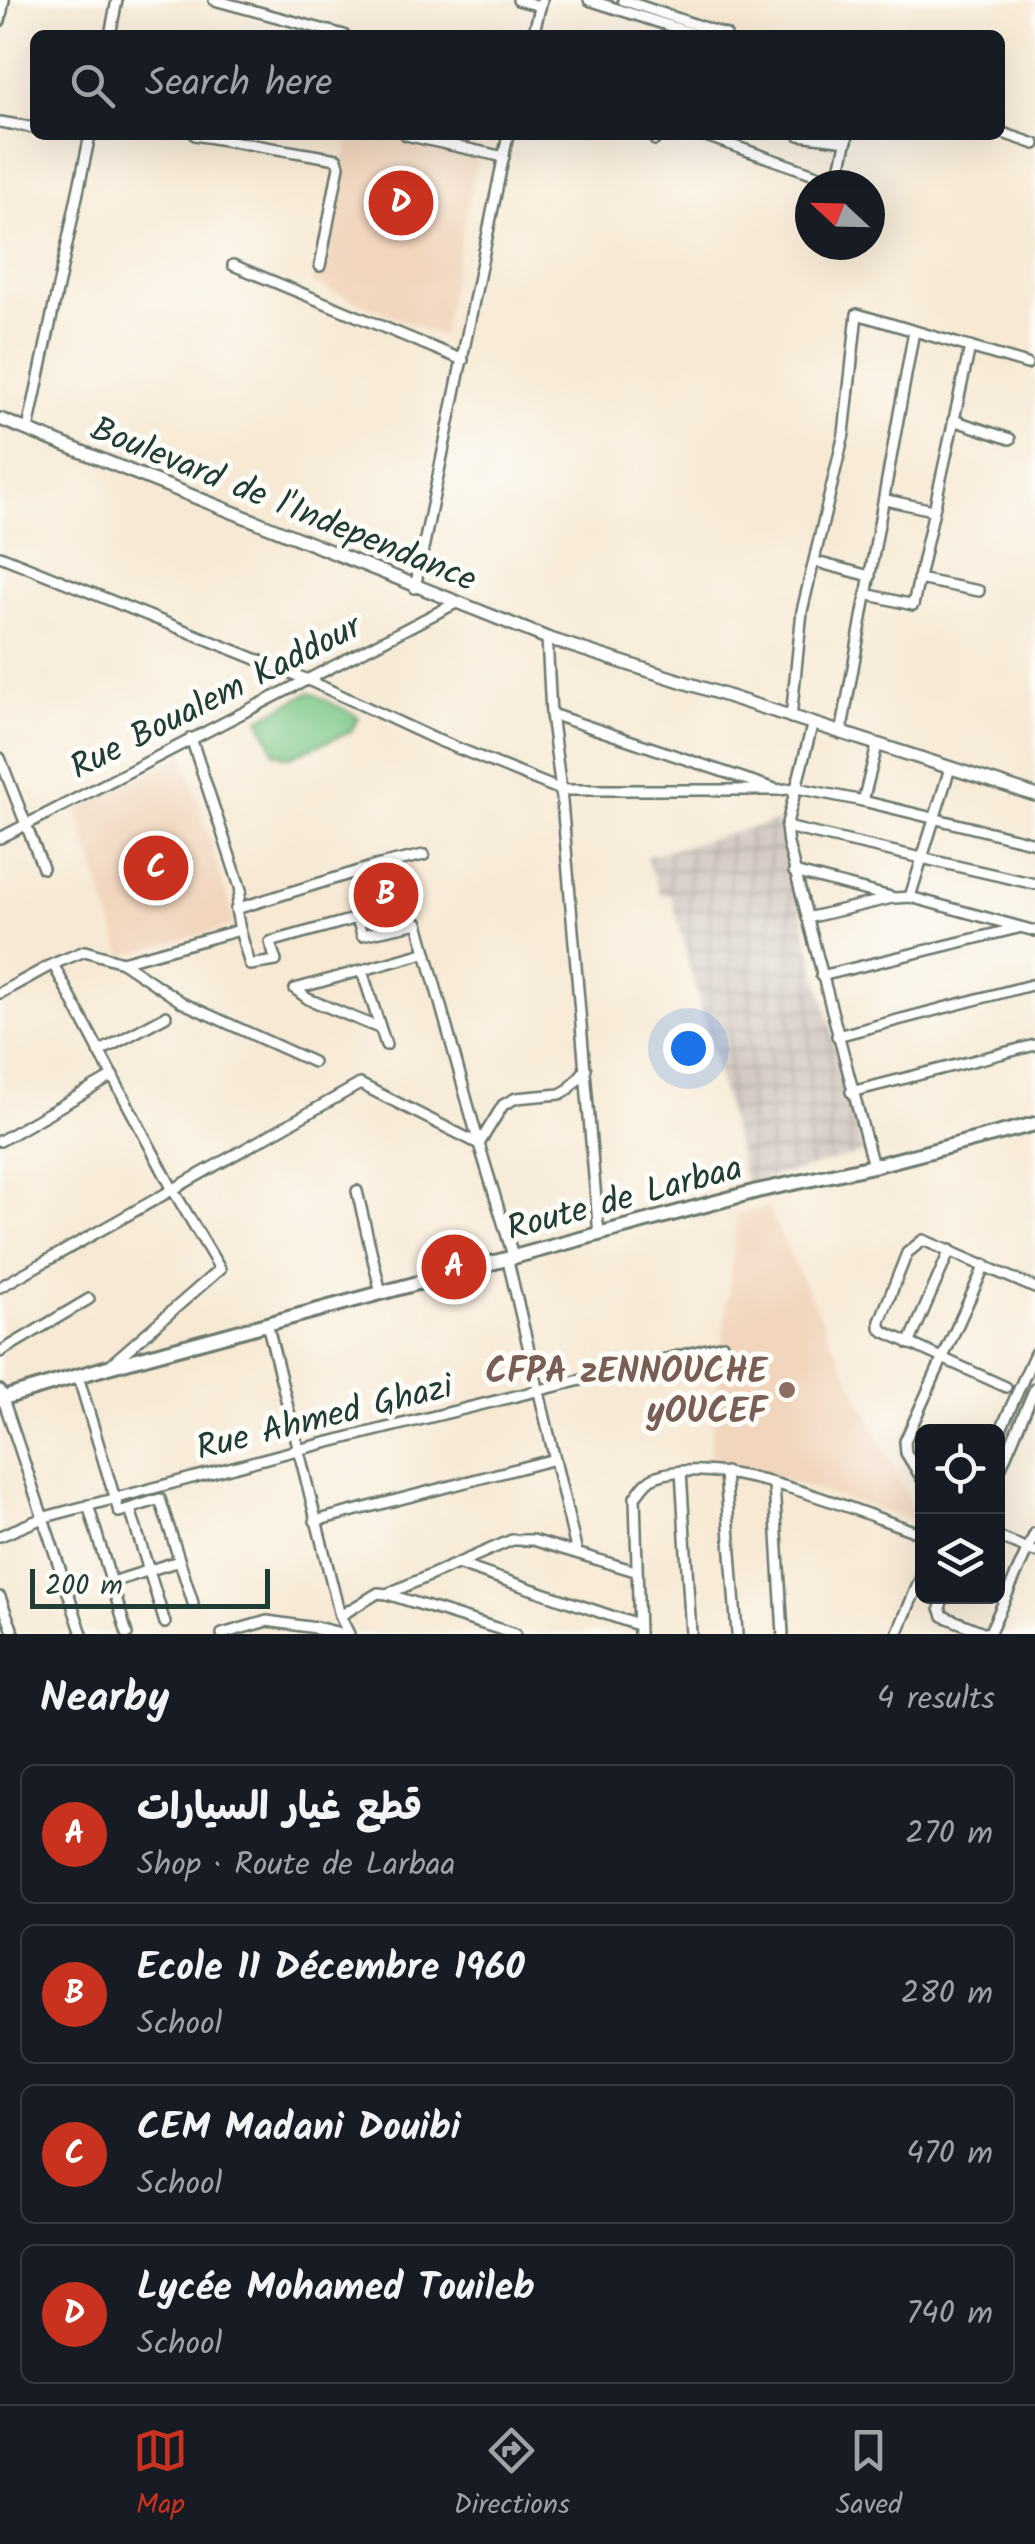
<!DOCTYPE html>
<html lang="en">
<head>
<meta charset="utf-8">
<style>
	:root { --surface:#171b24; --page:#242831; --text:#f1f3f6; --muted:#9ea1a6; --line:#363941; --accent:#c8321e }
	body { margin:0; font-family:Kalam,"Playpen Sans Arabic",sans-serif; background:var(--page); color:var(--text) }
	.controls { position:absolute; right:30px; bottom:30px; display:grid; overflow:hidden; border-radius:15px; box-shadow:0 10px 40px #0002 }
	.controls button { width:90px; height:90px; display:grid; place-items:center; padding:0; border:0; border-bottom:2px solid var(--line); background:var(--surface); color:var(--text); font:50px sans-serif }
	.compass { position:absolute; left:795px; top:170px; width:90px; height:90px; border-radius:50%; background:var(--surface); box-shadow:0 10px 40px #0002; rotate:292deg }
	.scale { position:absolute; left:30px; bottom:25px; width:240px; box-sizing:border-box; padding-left:10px; border:5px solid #1f3d34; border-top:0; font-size:28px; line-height:35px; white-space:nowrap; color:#1f3d34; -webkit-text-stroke:8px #fdfcf7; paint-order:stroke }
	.you { position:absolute; left:688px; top:1048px; width:35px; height:35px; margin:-25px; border:8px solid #fff; border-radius:50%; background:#1a73e8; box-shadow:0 0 0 15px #1a73e833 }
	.badge { display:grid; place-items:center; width:65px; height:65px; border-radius:50%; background:var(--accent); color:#fff; font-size:32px; font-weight:700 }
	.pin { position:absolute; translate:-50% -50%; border:5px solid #fff; box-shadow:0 2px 10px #0006 }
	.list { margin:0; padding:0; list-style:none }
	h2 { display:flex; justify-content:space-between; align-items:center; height:130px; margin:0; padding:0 40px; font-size:42px }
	h2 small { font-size:32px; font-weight:400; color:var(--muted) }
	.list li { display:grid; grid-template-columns:65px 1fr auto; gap:30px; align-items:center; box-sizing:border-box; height:140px; margin:0 20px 20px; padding:0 20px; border:2px solid var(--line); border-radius:15px }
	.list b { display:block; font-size:38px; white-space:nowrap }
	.list p { margin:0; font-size:32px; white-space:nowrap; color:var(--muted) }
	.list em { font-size:32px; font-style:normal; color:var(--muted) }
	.icon { flex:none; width:55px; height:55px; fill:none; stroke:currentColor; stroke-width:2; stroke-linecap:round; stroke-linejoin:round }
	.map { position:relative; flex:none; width:1035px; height:1634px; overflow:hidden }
	.search { position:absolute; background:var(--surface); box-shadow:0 10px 40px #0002; left:30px; right:30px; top:30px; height:110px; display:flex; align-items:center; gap:25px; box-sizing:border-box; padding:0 35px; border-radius:15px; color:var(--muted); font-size:38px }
	.sheet { height:770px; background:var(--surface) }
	nav { display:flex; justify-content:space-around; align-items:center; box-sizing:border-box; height:140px; border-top:2px solid var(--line); background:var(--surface); font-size:28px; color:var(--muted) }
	nav a { display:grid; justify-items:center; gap:5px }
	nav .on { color:var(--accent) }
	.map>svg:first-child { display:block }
	.built { fill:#f1d5bd }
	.industrial { fill:url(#industrial-grid) }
	.park { fill:#78c686; stroke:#4c825d; stroke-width:2.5 }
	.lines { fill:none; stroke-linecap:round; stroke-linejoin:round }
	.minor-casing { stroke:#6b796c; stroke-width:14 }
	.tertiary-casing { stroke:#6b796c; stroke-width:16 }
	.secondary-casing { stroke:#6b796c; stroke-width:18 }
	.minor { stroke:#fff; stroke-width:9 }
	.tertiary { stroke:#fff; stroke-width:11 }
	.secondary { stroke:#fff; stroke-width:12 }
	.education-dot { fill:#8d6e63; stroke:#fdfcf7; stroke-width:4 }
	.labels { text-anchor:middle; stroke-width:10; stroke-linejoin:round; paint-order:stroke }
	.street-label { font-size:35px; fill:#1f3d34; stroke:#fdfcf7 }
	.education-label { font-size:35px; font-weight:bold; fill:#785e54; stroke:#fdfcf7; text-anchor:end }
</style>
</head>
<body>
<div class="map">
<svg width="1035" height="1634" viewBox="0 0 1035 1634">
	<defs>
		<pattern id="industrial-grid" width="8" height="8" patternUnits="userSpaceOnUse" patternTransform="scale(2.5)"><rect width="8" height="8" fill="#cec1ba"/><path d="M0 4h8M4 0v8" fill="none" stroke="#a79e98"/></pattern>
	</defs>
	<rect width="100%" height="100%" fill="#fdfcf7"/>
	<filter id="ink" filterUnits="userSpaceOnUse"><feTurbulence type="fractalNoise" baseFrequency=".01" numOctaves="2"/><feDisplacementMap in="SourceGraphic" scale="20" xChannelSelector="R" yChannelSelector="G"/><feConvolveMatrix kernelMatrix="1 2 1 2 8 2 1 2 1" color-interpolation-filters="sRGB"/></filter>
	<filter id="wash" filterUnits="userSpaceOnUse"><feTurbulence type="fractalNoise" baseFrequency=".0048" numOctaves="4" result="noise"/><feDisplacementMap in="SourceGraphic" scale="40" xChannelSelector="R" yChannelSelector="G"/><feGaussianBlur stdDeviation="2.25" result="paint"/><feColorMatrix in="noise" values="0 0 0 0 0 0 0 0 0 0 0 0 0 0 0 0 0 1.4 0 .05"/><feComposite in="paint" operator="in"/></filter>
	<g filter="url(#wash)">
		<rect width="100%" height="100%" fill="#f7e9d4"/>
		<!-- built -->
		<g class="built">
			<polygon points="351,135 389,135 478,155 441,336 312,283"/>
			<polygon points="184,755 235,925 123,956 76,810"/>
			<polygon points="413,863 412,911 366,921 356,879"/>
			<polygon points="767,1207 920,1523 710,1456 737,1215"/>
		</g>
		<!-- industrial -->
		<polygon class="industrial" points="778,821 863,1153 746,1184 671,894 660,895 646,856"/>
		<!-- park -->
		<polygon class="park" points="310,692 359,717 350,732 290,757 275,753 260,719"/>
	</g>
	<g filter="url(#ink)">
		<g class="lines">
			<defs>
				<g id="minor">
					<polyline points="214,0 344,35"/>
					<polyline points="518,0 540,6"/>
					<polyline points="589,0 698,35"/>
					<polyline points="623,0 726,35"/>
					<polyline points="0,21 4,0"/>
					<polyline points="110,35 117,0"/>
					<polyline points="533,35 542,0"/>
					<polyline points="0,122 35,128"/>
					<polyline points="1000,132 1035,144"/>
					<polyline points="195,135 337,159 339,166 320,266"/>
					<polyline points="406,135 504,157"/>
					<polyline points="703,135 837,182 848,135"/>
					<polyline points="799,135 847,141"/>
					<polyline points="655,140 656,135"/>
					<polyline points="233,265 463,360"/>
					<polyline points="953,420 1010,439"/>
					<polyline points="28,429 90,135"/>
					<polyline points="886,500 933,510"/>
					<polyline points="0,556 308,680 435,739 561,790 778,790"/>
					<polyline points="816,562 870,576"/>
					<polyline points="918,579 979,591"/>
					<polyline points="415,588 508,135"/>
					<polyline points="866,594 913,605 970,347"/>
					<polyline points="547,638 551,714 561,790 599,1235"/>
					<polyline points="551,714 778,790 797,788 863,801 1035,843"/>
					<polyline points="791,718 802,611 844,434 857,314 1027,364"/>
					<polyline points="812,726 786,827 788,844 873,1166"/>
					<polyline points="841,734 914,331"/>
					<polyline points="0,758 43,868"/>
					<polyline points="863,801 877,746"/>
					<polyline points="786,827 1035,884"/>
					<polyline points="0,838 456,603"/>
					<polyline points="794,872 895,898 910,897 1035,931"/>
					<polyline points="910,897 950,768"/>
					<polyline points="236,909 375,866 424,855"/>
					<polyline points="807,918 892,898"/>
					<polyline points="240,930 250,965 276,961 270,942 357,918 362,935 418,923 479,1144"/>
					<polyline points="122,962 240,930 236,909 241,890 191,738"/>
					<polyline points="53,964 173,1190 220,1269 110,1365"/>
					<polyline points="362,971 386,1045"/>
					<polyline points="821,976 1018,928"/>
					<polyline points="0,993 53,964 85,951 122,962 183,1003 313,1062"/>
					<polyline points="379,1028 308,999 295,989 424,953"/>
					<polyline points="837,1036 1035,984"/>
					<polyline points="99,1052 166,1016"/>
					<polyline points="851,1092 1035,1045"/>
					<polyline points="0,1141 113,1076"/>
					<polyline points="357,1191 381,1293"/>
					<polyline points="514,1259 479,1144 503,1105 516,1098 560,1094 569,1089 586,1069"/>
					<polyline points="508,1261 577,1553"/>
					<polyline points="0,1287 360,1084 479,1144"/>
					<polyline points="267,1323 340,1616 349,1634"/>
					<polyline points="909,1344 950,1250"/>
					<polyline points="0,1352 89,1299"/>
					<polyline points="78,1376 119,1512 160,1499 193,1603"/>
					<polyline points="1006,1387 885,1332 880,1328 880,1321 907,1253 923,1240 1035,1288"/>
					<polyline points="0,1390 82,1634"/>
					<polyline points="998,1436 1035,1353"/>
					<polyline points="681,1471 691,1634"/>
					<polyline points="725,1472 737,1634"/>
					<polyline points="998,1474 1035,1388"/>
					<polyline points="922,1479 906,1453 905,1441 985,1265"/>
					<polyline points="774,1484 783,1634"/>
					<polyline points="88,1505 127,1634"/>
					<polyline points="130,1509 165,1623"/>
					<polyline points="315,1521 555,1459"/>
					<polyline points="0,1536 45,1517 297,1450 723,1345"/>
					<polyline points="998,1537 1035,1552"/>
					<polyline points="457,1564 638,1625"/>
					<polyline points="112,1582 179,1561"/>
					<polyline points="387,1594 515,1634"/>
					<polyline points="944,1596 940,1608 943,1616 988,1634"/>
					<polyline points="0,1597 14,1634"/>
					<polyline points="340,1616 378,1593 387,1594 512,1540 533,1540 635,1571"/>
					<polyline points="222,1634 267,1621 316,1628"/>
					<path d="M 639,1634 L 635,1497 C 642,1488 646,1480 657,1476 C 725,1453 855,1511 922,1534"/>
					<polyline points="897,1634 922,1575"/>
					<polyline points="989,1634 1035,1533"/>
				</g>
				<g id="tertiary">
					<polyline points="0,419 547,638 1035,795"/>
					<polyline points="316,1628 340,1634"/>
				</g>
				<polyline id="secondary" points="0,1399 108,1367 757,1191 873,1166 1035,1124"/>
			</defs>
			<!-- minor casing -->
			<use href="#minor" class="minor-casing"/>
			<!-- tertiary casing -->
			<use href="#tertiary" class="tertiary-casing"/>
			<!-- secondary casing -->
			<use href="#secondary" class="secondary-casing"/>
			<!-- minor -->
			<use href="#minor" class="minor"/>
			<!-- tertiary -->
			<use href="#tertiary" class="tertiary"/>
			<!-- secondary -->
			<use href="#secondary" class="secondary"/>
		</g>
	</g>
	<!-- markers -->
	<circle class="education-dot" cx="787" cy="1390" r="10"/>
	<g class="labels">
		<!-- street labels -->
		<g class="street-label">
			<text transform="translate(284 503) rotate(22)" y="12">Boulevard de l'Independance</text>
			<text transform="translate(215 696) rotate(-27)" y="12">Rue Boualem Kaddour</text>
			<text transform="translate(624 1197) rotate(-15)" y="12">Route de Larbaa</text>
			<text transform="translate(324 1416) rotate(-14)" y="12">Rue Ahmed Ghazi</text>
		</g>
		<!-- education labels -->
		<g class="education-label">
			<text x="767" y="1382">CFPA zENNOUCHE<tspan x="767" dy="40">yOUCEF</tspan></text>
		</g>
	</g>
</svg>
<div class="controls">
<button><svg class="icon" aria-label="locate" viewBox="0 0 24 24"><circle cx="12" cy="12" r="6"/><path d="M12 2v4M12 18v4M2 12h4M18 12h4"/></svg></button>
<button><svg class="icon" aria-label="layers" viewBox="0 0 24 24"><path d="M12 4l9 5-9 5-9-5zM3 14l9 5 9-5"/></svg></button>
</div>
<svg class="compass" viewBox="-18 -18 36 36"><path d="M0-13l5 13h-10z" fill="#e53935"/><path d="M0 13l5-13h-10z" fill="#9ea1a6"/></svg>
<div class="scale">200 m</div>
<div class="you"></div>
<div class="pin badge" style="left:454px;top:1267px">A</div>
<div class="pin badge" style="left:386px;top:895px">B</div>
<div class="pin badge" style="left:156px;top:868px">C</div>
<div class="pin badge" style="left:401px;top:203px">D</div>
<div class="search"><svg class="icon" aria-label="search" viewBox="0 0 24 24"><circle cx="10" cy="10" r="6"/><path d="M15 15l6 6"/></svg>Search here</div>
</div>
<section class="sheet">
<h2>Nearby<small>4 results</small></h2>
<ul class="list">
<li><span class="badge">A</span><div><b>قطع غيار السيارات</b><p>Shop · Route de Larbaa</p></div><em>270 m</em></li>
<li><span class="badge">B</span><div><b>Ecole 11 Décembre 1960</b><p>School</p></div><em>280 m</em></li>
<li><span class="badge">C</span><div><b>CEM Madani Douibi</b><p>School</p></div><em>470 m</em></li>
<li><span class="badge">D</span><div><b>Lycée Mohamed Touileb</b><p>School</p></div><em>740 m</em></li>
</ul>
</section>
<nav>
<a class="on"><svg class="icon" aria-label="map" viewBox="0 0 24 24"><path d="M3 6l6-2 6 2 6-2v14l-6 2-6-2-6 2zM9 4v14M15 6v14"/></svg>Map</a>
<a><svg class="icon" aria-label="directions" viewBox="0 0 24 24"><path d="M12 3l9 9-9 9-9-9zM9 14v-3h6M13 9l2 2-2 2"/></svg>Directions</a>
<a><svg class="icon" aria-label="saved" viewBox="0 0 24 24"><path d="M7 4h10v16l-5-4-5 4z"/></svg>Saved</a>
</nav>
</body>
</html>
